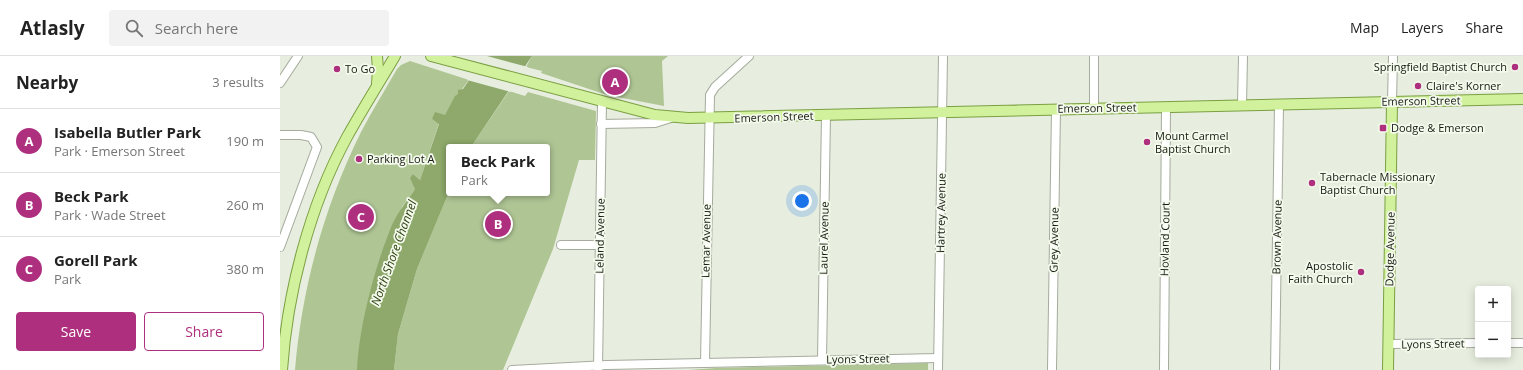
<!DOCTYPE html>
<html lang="en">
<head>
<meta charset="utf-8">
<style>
	:root { --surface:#fff; --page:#f2f2f2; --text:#222; --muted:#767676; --line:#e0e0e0; --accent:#ad2f7e }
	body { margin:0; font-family:"Open Sans",sans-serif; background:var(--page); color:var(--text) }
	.controls { position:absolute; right:12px; bottom:12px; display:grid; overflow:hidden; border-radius:4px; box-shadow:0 2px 10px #0003 }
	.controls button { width:36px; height:36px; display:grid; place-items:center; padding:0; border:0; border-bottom:1px solid var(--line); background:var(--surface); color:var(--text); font:20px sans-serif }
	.you { position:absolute; left:522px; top:145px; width:14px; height:14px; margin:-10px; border:3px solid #fff; border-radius:50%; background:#1a73e8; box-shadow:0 0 0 6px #1a73e833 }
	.badge { display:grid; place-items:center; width:26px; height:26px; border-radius:50%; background:var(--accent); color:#fff; font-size:13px; font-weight:700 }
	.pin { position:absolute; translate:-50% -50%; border:2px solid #fff; box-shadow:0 1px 4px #0006 }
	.popup { position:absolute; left:166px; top:88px; width:104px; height:52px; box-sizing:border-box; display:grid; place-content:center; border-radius:4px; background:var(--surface); filter:drop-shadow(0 1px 3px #0005); font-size:13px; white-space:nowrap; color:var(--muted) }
	.popup b { font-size:15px; color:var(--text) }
	.popup::after { content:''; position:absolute; left:50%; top:100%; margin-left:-8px; border:8px solid transparent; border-top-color:var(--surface) }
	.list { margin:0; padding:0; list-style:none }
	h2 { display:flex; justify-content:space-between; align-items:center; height:52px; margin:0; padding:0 16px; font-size:17px }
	h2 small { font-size:13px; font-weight:400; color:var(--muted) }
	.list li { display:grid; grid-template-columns:26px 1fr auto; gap:12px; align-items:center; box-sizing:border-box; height:64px; padding:0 16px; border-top:1px solid var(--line) }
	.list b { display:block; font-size:15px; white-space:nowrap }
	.list p { margin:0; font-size:13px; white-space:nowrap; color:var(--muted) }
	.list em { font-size:13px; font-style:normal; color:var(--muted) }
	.actions { display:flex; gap:8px; padding:12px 16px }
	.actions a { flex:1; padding:9px 0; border:1px solid var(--accent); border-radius:4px; text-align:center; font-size:14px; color:var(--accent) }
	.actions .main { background:var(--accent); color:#fff }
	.icon { flex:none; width:22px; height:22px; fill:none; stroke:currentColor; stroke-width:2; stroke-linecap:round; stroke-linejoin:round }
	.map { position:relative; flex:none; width:1243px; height:314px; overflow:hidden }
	header { display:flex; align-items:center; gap:24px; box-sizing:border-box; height:56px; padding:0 20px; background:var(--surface); border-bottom:1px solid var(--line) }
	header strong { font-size:19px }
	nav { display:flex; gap:22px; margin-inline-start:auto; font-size:14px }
	.search { width:280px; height:36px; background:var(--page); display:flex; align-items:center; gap:10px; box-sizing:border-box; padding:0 14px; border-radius:4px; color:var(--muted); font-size:15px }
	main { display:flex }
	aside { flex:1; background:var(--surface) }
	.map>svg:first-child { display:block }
	.green { fill:#afc594 }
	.water { fill:#8ea96b }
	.pier { fill:#e7eedf }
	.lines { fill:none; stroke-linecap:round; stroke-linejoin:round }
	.minor-casing { stroke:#a5ab9d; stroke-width:10 }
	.major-casing { stroke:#7b9f42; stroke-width:12 }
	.minor { stroke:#fff; stroke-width:8 }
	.major { stroke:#d1f19d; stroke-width:10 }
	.poi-dot { fill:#ad2f7e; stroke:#f4fbec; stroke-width:1.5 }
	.labels { text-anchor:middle; stroke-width:3.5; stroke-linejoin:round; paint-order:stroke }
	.poi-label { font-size:11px; fill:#161813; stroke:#f4fbec; text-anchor:start }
	.street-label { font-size:11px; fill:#161813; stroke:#f4fbec }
	.water-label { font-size:12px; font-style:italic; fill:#2e4011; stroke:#f4fbec }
</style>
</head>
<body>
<header>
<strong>Atlasly</strong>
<div class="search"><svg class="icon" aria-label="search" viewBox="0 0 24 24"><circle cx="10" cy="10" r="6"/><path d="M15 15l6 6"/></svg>Search here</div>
<nav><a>Map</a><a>Layers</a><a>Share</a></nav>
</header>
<main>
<aside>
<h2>Nearby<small>3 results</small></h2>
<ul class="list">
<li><span class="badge">A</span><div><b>Isabella Butler Park</b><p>Park · Emerson Street</p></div><em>190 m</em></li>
<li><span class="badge">B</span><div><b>Beck Park</b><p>Park · Wade Street</p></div><em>260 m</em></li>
<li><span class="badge">C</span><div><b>Gorell Park</b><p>Park</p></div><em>380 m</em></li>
</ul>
<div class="actions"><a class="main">Save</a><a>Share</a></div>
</aside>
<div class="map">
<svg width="1243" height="314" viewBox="0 0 1243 314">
	<rect width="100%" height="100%" fill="#e7eedf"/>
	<!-- green -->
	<g class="green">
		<polygon points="252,0 388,0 382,5 384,50 327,39 261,17 262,15 246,11"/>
		<path d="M 130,5 L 189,24 L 175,42 L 165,60 L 152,63 L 159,67 L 140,124 L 133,118 L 135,133 L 122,151 L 84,266 L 77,314 L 15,314 C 22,231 44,151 81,76 C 92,55 105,34 117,13 L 121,9 Z"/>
		<polygon points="229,35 245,40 248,36 316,55 315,104 299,104 273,193 223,314 114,314 118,278 137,213 169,136 267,137 267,91 191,91"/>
		<polygon points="648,307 648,314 409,314 436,312"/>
	</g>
	<!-- water -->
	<path class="water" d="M 206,0 L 252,0 L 191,91 L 169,91 L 169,136 L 137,213 L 118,278 L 114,314 L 77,314 C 79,270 95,210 112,169 C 118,156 127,145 135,133 L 130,122 L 133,118 L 140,124 L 159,68 L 152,63 L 155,56 L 165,59 L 175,40 L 178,38 L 178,34 L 183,33 Z"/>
	<!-- pier -->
	<polygon class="pier" points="203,0 207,0 248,11 231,36 187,24"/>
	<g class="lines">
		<defs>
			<g id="minor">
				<polyline points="0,27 18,0"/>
				<polyline points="1112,46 1113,0"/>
				<polyline points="962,49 963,0"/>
				<polyline points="814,52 814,0"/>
				<polyline points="321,68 375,67 391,62"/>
				<polyline points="0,79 21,79 31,81 37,91 0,191"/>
				<polyline points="281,189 320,189"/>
				<polyline points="1228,287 1243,287"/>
				<polyline points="1109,288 1198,287"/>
				<polyline points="542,304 546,59"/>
				<polyline points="425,307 430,39 435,31 469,0"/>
				<polyline points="318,313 322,45"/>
				<polyline points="232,314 327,309 658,302"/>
				<polyline points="658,314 663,0"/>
				<polyline points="772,314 776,53"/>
				<polyline points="884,314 886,51"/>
				<polyline points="995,314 999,49"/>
			</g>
			<g id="major">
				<polyline points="151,0 375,59 408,62 1243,43"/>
				<polyline points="97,28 98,13 97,0"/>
				<path d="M 2,314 C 7,237 30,149 67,81 C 82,54 99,27 115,0"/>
				<polyline points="1108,314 1112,46"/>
			</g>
		</defs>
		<!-- minor casing -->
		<use href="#minor" class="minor-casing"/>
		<!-- major casing -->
		<use href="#major" class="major-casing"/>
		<!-- minor -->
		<use href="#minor" class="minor"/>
		<!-- major -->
		<use href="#major" class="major"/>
	</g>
	<!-- markers -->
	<g class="poi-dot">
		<circle cx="1235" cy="11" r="4"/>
		<circle cx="57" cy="13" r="4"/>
		<circle cx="1138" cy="30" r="4"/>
		<rect x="1099" y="68" width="8" height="8" rx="2"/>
		<circle cx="867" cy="86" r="4"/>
		<circle cx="79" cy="103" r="4"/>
		<circle cx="1032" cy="127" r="4"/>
		<circle cx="1081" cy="216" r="4"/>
	</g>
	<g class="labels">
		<!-- poi labels -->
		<g class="poi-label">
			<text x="1227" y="15" text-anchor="end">Springfield Baptist Church</text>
			<text x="65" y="17">To Go</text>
			<text x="1146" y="34">Claire's Korner</text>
			<text x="1111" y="76">Dodge &amp; Emerson</text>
			<text x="875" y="84">Mount Carmel<tspan x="875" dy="13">Baptist Church</tspan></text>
			<text x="87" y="107">Parking Lot A</text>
			<text x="1040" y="125">Tabernacle Missionary<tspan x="1040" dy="13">Baptist Church</tspan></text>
			<text x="1073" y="214" text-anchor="end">Apostolic<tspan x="1073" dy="13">Faith Church</tspan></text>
		</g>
		<!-- street labels -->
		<g class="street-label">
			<text transform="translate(1141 45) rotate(-1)" y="4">Emerson Street</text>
			<text transform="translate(817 52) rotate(-1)" y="4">Emerson Street</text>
			<text transform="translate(494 61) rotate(-2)" y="4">Emerson Street</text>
			<text transform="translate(661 157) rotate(-89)" y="4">Hartrey Avenue</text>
			<text transform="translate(320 180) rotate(-89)" y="4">Leland Avenue</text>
			<text transform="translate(997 181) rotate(-89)" y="4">Brown Avenue</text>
			<text transform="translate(544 182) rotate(-89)" y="4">Laurel Avenue</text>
			<text transform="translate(885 183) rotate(-89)" y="4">Hovland Court</text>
			<text transform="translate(774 184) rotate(-89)" y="4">Grey Avenue</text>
			<text transform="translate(426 185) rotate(-89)" y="4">Lemar Avenue</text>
			<text transform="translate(1110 193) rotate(-89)" y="4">Dodge Avenue</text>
			<text transform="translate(1153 288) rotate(-1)" y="4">Lyons Street</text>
			<text transform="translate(578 303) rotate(-1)" y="4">Lyons Street</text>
		</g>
		<!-- water labels -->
		<g class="water-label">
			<text transform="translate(114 197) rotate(-70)" y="4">North Shore Channel</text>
		</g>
	</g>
</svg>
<div class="controls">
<button>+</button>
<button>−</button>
</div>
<div class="you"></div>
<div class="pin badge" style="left:335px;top:26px">A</div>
<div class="pin badge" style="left:218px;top:168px">B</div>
<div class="popup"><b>Beck Park</b>Park</div>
<div class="pin badge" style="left:81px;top:161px">C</div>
</div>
</main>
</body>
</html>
